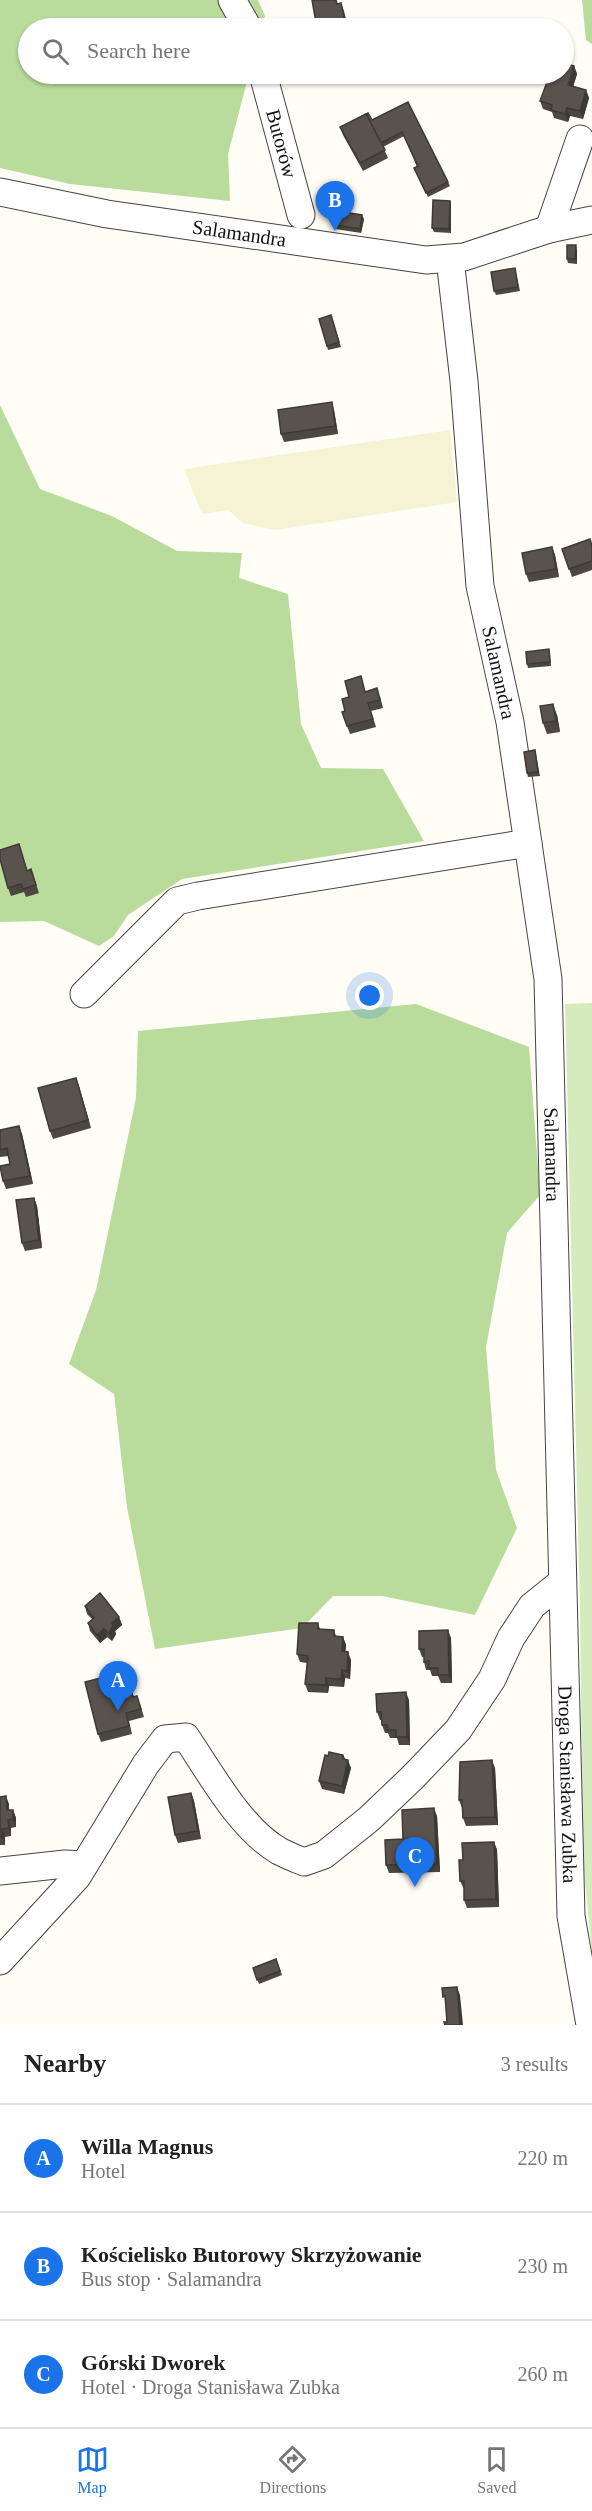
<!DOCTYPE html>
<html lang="en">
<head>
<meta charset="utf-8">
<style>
	:root { --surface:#fff; --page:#f2f2f2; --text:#222; --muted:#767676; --line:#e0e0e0; --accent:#1a73e8 }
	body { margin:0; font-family:Georgia,serif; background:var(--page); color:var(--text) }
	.you { position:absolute; left:370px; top:996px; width:21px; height:21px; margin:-15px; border:4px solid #fff; border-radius:50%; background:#1a73e8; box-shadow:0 0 0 9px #1a73e833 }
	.badge { display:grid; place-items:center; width:39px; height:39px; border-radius:50%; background:var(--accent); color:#fff; font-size:20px; font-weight:700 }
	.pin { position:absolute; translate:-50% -50px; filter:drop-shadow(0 2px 3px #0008) }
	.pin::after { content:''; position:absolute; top:32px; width:21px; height:18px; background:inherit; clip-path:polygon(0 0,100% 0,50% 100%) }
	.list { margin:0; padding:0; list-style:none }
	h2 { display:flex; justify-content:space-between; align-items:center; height:78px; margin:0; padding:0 24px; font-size:26px }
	h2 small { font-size:20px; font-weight:400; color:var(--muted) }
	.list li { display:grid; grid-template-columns:39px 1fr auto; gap:18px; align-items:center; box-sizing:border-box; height:108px; padding:0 24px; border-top:2px solid var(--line) }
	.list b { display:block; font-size:22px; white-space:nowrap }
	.list p { margin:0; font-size:20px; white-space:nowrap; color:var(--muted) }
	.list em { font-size:20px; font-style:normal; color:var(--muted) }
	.icon { flex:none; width:33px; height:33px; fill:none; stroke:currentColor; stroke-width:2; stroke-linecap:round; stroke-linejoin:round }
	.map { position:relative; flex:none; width:592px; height:2025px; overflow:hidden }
	.search { position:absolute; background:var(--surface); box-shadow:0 2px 4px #0004; left:18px; right:18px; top:18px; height:66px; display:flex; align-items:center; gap:15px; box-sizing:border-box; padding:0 21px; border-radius:33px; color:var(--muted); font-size:22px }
	.sheet { height:402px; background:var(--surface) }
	nav { display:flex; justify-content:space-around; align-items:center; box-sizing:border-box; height:84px; border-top:2px solid var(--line); background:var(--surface); font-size:16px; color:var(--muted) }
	nav a { display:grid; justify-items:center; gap:3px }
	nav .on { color:var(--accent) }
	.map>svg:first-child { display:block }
	.farmland { fill:#f6f3d4 }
	.green { fill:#d5ebbd }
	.forest { fill:#b9dc9c }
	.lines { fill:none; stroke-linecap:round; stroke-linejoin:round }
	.minor-casing { stroke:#444; stroke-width:29 }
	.minor { stroke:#fff; stroke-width:27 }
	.wall { fill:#4d4742 }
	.shaded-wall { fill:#3f3936 }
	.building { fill:#5a524d; stroke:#3f3936; stroke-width:1.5 }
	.labels { text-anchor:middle; stroke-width:6; stroke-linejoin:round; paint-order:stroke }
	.street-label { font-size:20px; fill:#111; stroke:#fff }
</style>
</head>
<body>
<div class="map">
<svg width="592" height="2025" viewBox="0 0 592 2025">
	<rect width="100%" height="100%" fill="#fffdf5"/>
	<!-- farmland -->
	<polygon class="farmland" points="450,430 457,502 275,530 243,523 228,510 202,514 184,469"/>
	<!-- green -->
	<polygon class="green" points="592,1003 592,1954 583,1861 580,1607 565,1004"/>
	<!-- forest -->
	<g class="forest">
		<polygon points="0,0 258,0 265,16 261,28 28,28 28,74 249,74 228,154 230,201 70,184 0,168"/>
		<polygon points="582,0 592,0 592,44 586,40"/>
		<polygon points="0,405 40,489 112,516 177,551 242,553 239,578 288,594 301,724 321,768 383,769 424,841 182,879 128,915 114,936 99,946 44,921 0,922"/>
		<polygon points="416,1004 529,1047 540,1195 507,1233 486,1347 496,1470 517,1528 475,1615 382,1596 333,1596 302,1628 155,1649 127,1507 114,1394 69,1364 96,1290 136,1098 138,1031"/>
	</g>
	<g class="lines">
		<defs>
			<g id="minor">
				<polyline points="232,0 248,28"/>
				<path id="s1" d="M 263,74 L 301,215"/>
				<path id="s2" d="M 0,192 L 107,214 L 426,260 L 464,257 L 549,229 L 592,220"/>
				<polyline points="549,229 580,139"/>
				<path id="s3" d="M 450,259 L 464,381 L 480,586 L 510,722 L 548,979 L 571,1916 L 590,2025"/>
				<polyline points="84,994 177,901 198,896 528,843"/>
				<polyline points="0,1871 65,1864 84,1865"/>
				<path d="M 0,1961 L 77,1877 L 146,1764 L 165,1739 L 186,1737 C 211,1774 240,1828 279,1851 C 287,1855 296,1859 304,1862 L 324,1855 L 369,1819 L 412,1778 L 458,1730 L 492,1679 L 511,1638 L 532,1606 L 562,1582"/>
			</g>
		</defs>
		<!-- minor casing -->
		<use href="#minor" class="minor-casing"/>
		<!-- minor -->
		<use href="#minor" class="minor"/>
	</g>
	<!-- wall -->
	<g class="wall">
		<polygon points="574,66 577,74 573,87 586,90 589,98 583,119 570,116 568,122 554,118 552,112 543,109 540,101"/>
		<polygon points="408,102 450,186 428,197 416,172 414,168 417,167 404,136 383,147 388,158 363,171 343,135 340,127 372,120"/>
		<polygon points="450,201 451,205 451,233 434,232 432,228"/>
		<polygon points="364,219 361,233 335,229 334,225"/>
		<polygon points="577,250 577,264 568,263 567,259"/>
		<polygon points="515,268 520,291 496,295 494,291"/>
		<polygon points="331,315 341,347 328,350 319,319"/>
		<polygon points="334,410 338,434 284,442 281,434"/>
		<polygon points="592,545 592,570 572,577 562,549"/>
		<polygon points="552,547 555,555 559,577 529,582 526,574"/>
		<polygon points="550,653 551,666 528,668 527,664"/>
		<polygon points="366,691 380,696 383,708 371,711 376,727 350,734 347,726"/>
		<polygon points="557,715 560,732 547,734 543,723"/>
		<polygon points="535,750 536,754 540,776 528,777 527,773"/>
		<polygon points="19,844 27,871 31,869 39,893 26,897 24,892 11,896 8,888"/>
		<polygon points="76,1078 91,1128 53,1139 50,1131"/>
		<polygon points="0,1130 22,1134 33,1184 6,1189 3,1181 10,1164 9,1156 0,1157"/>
		<polygon points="34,1198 37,1206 42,1248 25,1251 22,1243"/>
		<polygon points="85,1606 119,1617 122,1625 115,1631 116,1634 112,1641 107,1637 100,1643 90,1631 88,1623 92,1619 87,1614"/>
		<polygon points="318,1623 320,1629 334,1630 336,1636 343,1637 346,1645 345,1652 351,1660 350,1679 345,1678 344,1687 329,1686 328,1693 308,1692 305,1684 307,1663 300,1662 297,1654"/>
		<polygon points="451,1638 452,1683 441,1683 438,1676 432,1676 430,1670 426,1670 424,1662 424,1657 422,1657 419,1649"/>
		<polygon points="118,1682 119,1686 126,1685 128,1691 131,1690 134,1697 140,1704 144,1717 129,1721 132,1734 101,1742 98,1734"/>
		<polygon points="409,1700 410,1745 399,1745 397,1738 390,1738 388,1733 385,1733 382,1725 381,1720 380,1720 377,1712"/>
		<polygon points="343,1755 351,1768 344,1794 322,1789 319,1781 328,1756"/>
		<polygon points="495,1768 498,1825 466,1826 463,1818 463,1808 462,1808 459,1800"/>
		<polygon points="191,1793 194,1801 201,1839 178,1843 175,1835"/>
		<polygon points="0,1797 9,1804 9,1810 13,1810 16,1818 16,1827 11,1828 11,1836 5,1837 5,1845 0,1845"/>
		<polygon points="437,1816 440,1872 389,1873 386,1865 403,1839"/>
		<polygon points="494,1842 497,1850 499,1907 467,1908 464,1900 464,1889 460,1881 463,1860"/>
		<polygon points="276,1959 282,1975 259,1984 253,1968"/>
	</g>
	<!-- shaded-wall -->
	<g class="shaded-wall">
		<polygon points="341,3 344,11 348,28 346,26"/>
		<polygon points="574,66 577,74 571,93 568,85"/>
		<polygon points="586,90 589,98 583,119 580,111"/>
		<polygon points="567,108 570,116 568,122 565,114"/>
		<polygon points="450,201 451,205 451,233 449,229"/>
		<polygon points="362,215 364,219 361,233 360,229"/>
		<polygon points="576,245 577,250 577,264 575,259"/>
		<polygon points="332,402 334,410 338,434 335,426"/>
		<polygon points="552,547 555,555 559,577 556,569"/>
		<polygon points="553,704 557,715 560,732 556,721"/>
		<polygon points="76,1078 79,1086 91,1128 88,1120"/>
		<polygon points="19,1126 22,1134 33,1184 30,1176"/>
		<polygon points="34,1198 37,1206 42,1248 39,1240"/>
		<polygon points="119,1617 122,1625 115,1631 116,1634 112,1641 109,1633 112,1623"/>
		<polygon points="104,1629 107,1637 100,1643 97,1635"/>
		<polygon points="448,1630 451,1638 452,1683 449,1675"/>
		<polygon points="343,1637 346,1645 345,1659 342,1651"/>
		<polygon points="348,1652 351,1660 350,1679 347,1671"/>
		<polygon points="342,1670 345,1678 344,1687 341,1679"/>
		<polygon points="326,1678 329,1686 328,1693 326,1685"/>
		<polygon points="406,1692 409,1700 410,1745 407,1737"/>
		<polygon points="348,1760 351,1768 344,1794 342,1786"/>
		<polygon points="492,1760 495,1768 498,1825 495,1817"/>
		<polygon points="191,1793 194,1801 201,1839 198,1831"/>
		<polygon points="6,1796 9,1804 9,1818 7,1810"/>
		<polygon points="434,1808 437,1816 440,1872 437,1864"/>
		<polygon points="13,1810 16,1818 16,1827 13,1819"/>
		<polygon points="8,1820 11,1828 11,1836 9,1828"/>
		<polygon points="2,1829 5,1837 5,1845 2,1837"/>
		<polygon points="494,1842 497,1850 499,1907 496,1899"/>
		<polygon points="457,1987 460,1995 463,2025 460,2025"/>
	</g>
	<!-- building -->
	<g class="building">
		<polygon points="312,0 336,0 337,4 341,3 346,26 341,27 341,28 317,28"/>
		<polygon points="564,63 574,66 568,85 586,90 580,111 567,108 565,114 551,110 552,105 540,101 550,74 564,74"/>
		<polygon points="408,102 448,182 426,193 414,168 418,166 402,132 381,143 366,114 353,121 368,113 372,120"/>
		<polygon points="366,114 385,150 360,163 340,127"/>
		<polygon points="433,200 450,201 449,229 432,228"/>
		<polygon points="336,211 362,215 360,229 334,225"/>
		<polygon points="567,245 576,245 575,259 567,259"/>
		<polygon points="515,268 518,287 494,291 491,272"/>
		<polygon points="331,315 339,342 327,346 319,319"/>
		<polygon points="332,402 335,426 281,434 278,410"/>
		<polygon points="590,539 592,546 592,561 569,569 562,549"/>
		<polygon points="552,547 556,569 526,574 522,553"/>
		<polygon points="549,649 550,662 527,664 526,652"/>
		<polygon points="361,676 365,692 377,688 380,700 368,703 373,719 347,726 342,712 345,711 342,699 349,697 345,681"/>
		<polygon points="553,704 556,721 543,723 540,706"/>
		<polygon points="535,750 538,772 527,773 524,752"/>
		<polygon points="19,844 27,871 31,869 36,885 23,889 21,884 8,888 0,859 0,850"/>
		<polygon points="76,1078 88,1120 50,1131 38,1088"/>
		<polygon points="19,1126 30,1176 3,1181 0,1166 10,1164 7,1148 0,1150 0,1130"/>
		<polygon points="34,1198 39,1240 22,1243 16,1200"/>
		<polygon points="100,1593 119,1617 112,1623 113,1626 109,1633 104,1629 97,1635 88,1623 94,1618 85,1606"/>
		<polygon points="299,1623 318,1623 318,1629 334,1630 334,1636 343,1637 342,1651 348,1652 347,1671 342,1670 341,1679 326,1678 326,1685 305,1684 308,1656 297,1654"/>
		<polygon points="448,1630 449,1675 438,1675 438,1668 429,1668 429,1661 424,1662 424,1649 419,1649 419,1631"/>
		<polygon points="116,1674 118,1686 126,1685 127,1691 131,1690 133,1697 137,1696 141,1709 126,1713 129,1726 98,1734 85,1682"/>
		<polygon points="406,1692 407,1737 396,1737 396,1730 387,1730 387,1725 382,1725 381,1712 377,1712 376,1694"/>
		<polygon points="329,1752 343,1755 343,1759 348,1760 342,1786 319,1781 325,1755 328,1756"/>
		<polygon points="492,1760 495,1817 463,1818 462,1800 459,1800 460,1762"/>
		<polygon points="191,1793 198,1831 175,1835 168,1797"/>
		<polygon points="6,1796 7,1810 13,1810 13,1819 8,1820 9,1828 2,1829 2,1837 0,1837 0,1797"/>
		<polygon points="434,1808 437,1864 386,1865 385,1840 403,1839 402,1810"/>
		<polygon points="494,1842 496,1899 464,1900 464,1881 460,1881 459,1860 463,1860 462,1843"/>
		<polygon points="276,1959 280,1971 257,1980 253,1968"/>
		<polygon points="457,1987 460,2025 445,2025 444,2022 447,2022 445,1996 443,1997 442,1988"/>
	</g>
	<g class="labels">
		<!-- street labels -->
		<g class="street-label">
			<text dy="7" stroke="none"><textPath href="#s1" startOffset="72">Butorów</textPath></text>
			<text dy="7" stroke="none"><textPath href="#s2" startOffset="243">Salamandra</textPath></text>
			<text dy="7" stroke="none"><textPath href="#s3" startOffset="417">Salamandra</textPath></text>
			<text dy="7" stroke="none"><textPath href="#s3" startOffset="903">Salamandra</textPath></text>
			<text dy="7" stroke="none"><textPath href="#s3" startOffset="1533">Droga Stanisława Zubka</textPath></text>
		</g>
	</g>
</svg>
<div class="you"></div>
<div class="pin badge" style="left:118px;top:1711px">A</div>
<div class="pin badge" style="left:335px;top:231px">B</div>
<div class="pin badge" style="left:415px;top:1887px">C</div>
<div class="search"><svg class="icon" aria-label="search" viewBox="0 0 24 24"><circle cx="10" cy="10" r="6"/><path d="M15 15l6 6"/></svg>Search here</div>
</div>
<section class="sheet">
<h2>Nearby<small>3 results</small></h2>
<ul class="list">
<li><span class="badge">A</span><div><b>Willa Magnus</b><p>Hotel</p></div><em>220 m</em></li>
<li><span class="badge">B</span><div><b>Kościelisko Butorowy Skrzyżowanie</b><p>Bus stop · Salamandra</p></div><em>230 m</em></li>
<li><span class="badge">C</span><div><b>Górski Dworek</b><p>Hotel · Droga Stanisława Zubka</p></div><em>260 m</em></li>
</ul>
</section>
<nav>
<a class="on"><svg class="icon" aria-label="map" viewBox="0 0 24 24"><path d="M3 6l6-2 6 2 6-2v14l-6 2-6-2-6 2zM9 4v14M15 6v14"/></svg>Map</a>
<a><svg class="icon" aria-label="directions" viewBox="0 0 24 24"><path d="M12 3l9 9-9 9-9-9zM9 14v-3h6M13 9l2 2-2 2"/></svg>Directions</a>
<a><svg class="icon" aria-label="saved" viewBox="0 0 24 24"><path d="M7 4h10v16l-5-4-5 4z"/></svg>Saved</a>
</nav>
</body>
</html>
